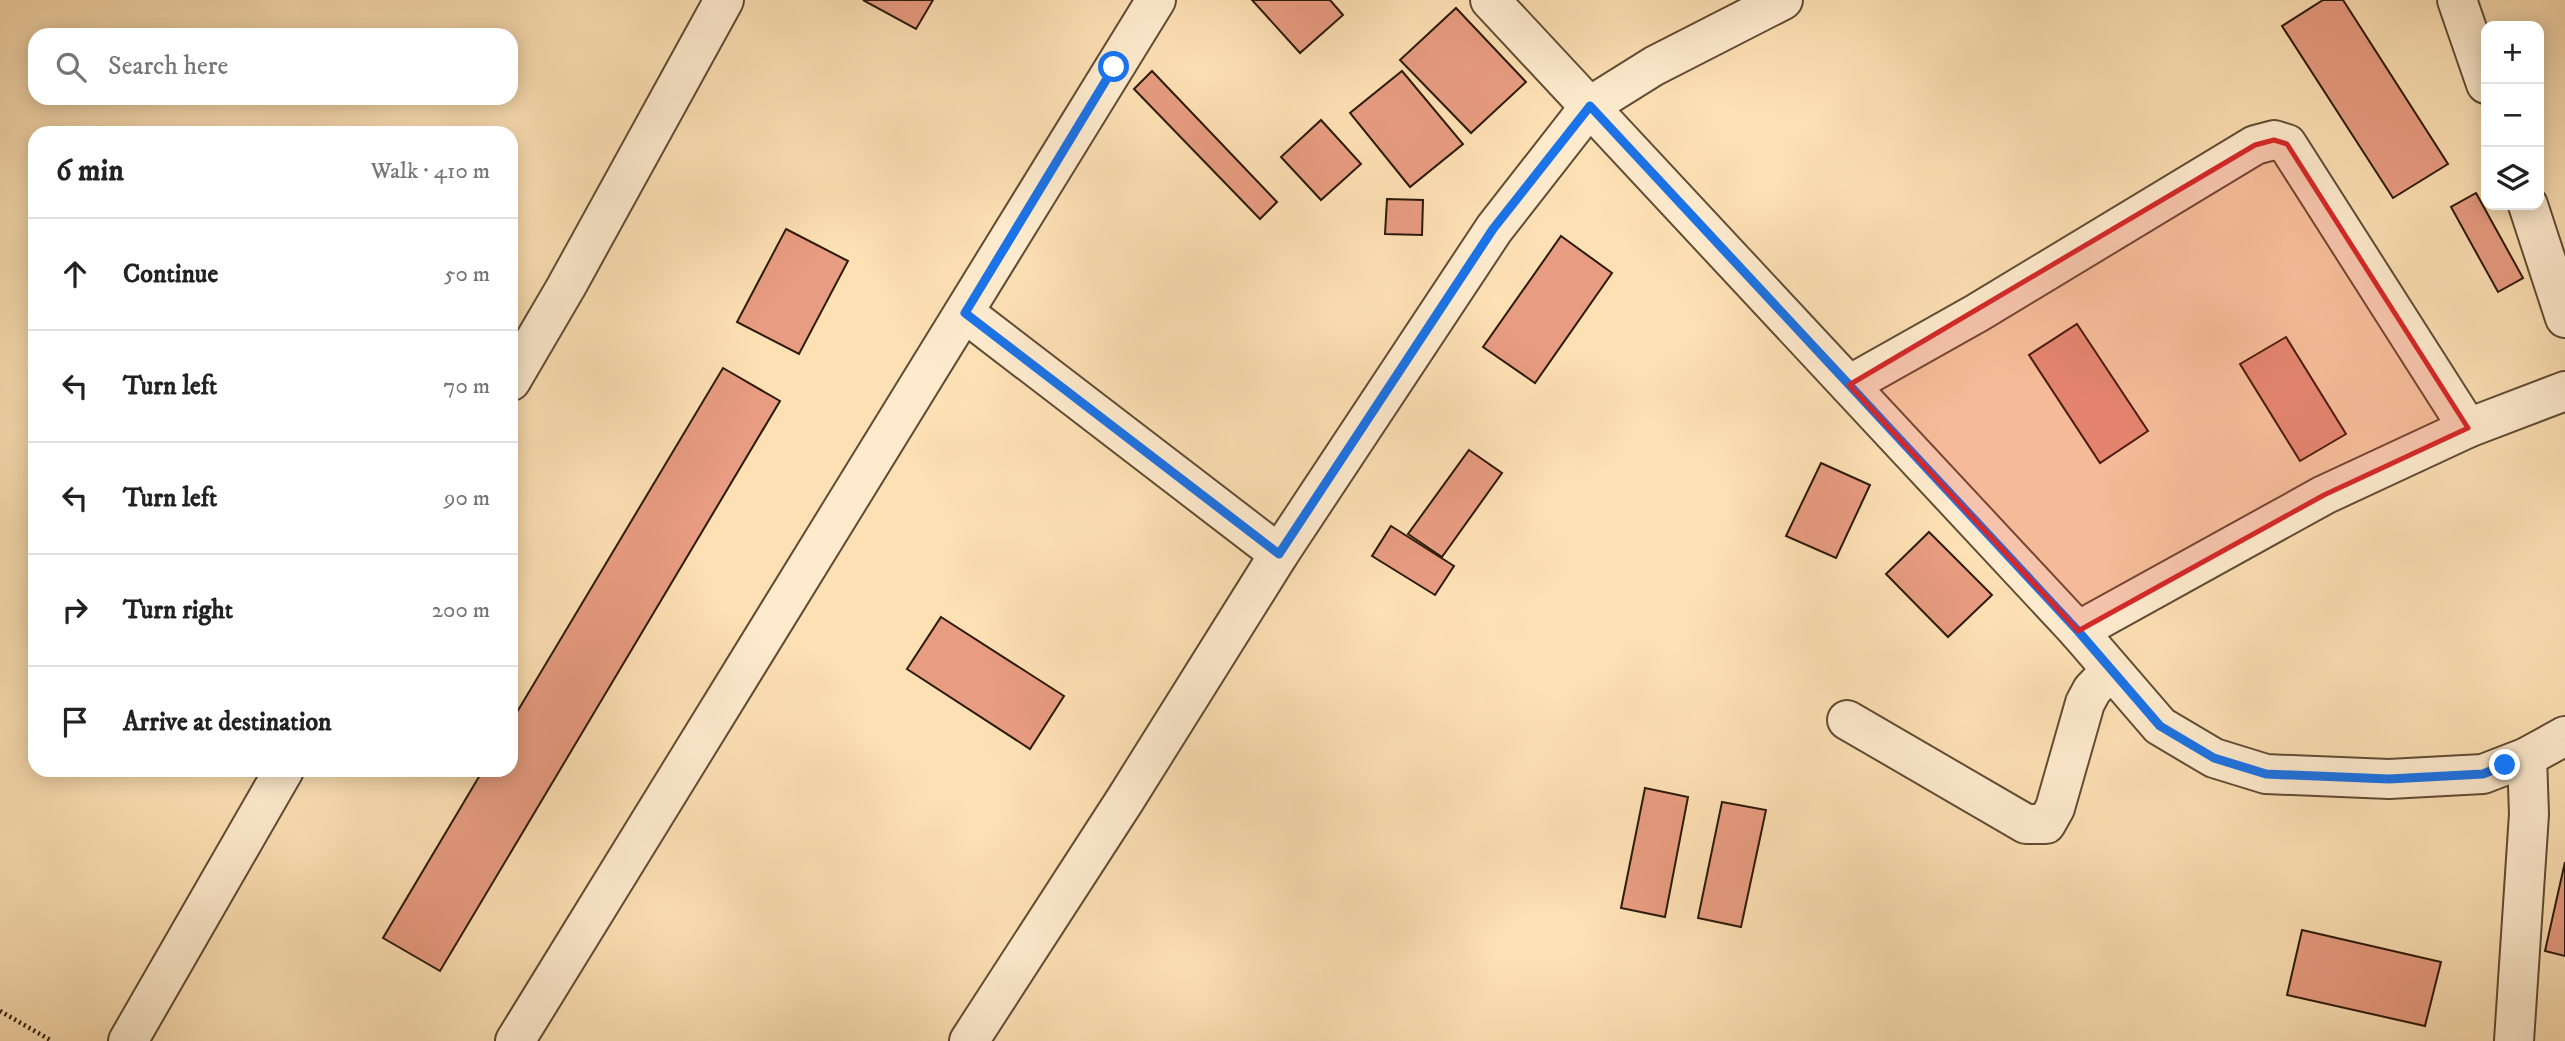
<!DOCTYPE html>
<html lang="en">
<head>
<meta charset="utf-8">
<style>
	:root { --surface:#fff; --page:#f2f2f2; --text:#222; --muted:#767676; --line:#e0e0e0 }
	body { margin:0; font-family:"IM FELL DW Pica",serif; background:var(--page); color:var(--text) }
	.controls { position:absolute; right:21px; top:21px; display:grid; overflow:hidden; border-radius:14px; box-shadow:0 4px 18px #0003 }
	.controls button { width:63px; height:63px; display:grid; place-items:center; padding:0; border:0; border-bottom:2px solid var(--line); background:var(--surface); color:var(--text); font:35px sans-serif }
	.stop { position:absolute; width:21px; height:21px; margin:-16px; border:5px solid #1a73e8; border-radius:50%; background:#fff }
	.stop.end { background:#1a73e8; border-color:#fff; box-shadow:0 2px 7px #0008 }
	.list { margin:0; padding:0; list-style:none }
	h2 { display:flex; justify-content:space-between; align-items:center; height:91px; margin:0; padding:0 28px; font-size:30px }
	h2 small { font-size:23px; font-weight:400; color:var(--muted) }
	.list li { display:grid; grid-template-columns:46px 1fr auto; gap:21px; align-items:center; box-sizing:border-box; height:112px; padding:0 28px; border-top:2px solid var(--line) }
	.list b { display:block; font-size:26px; white-space:nowrap }
	.list em { font-size:23px; font-style:normal; color:var(--muted) }
	.icon { flex:none; width:38px; height:38px; fill:none; stroke:currentColor; stroke-width:2; stroke-linecap:round; stroke-linejoin:round }
	.map { position:relative; flex:none; width:2565px; height:1041px; overflow:hidden }
	.search { position:absolute; background:var(--surface); box-shadow:0 4px 18px #0003; left:28px; top:28px; width:490px; height:77px; display:flex; align-items:center; gap:18px; box-sizing:border-box; padding:0 24px; border-radius:21px; color:var(--muted); font-size:26px }
	.panel { position:absolute; background:var(--surface); box-shadow:0 4px 18px #0003; left:28px; top:126px; width:490px; height:651px; border-radius:21px }
	.map>svg:first-child { display:block }
	.building { fill:#e89c81; stroke:#2b1a0a; stroke-width:2 }
	.lines { fill:none; stroke-linecap:round; stroke-linejoin:round }
	.street-casing { stroke:#604c34; stroke-width:42 }
	.path { stroke:#2b1a0a; stroke-width:4.5; stroke-dasharray:2 3.5; stroke-linecap:butt }
	.street { stroke:#feebce; stroke-width:38 }
	.route { stroke:#1a73e8; stroke-width:9 }
	.marked { fill:#d62828; fill-opacity:0.2; stroke:#d62828; stroke-width:5; stroke-linejoin:round }
</style>
</head>
<body>
<div class="map">
<svg width="2565" height="1041" viewBox="0 0 2565 1041">
	<rect width="100%" height="100%" fill="#fde0b4"/>
	<filter id="stains"><feTurbulence type="fractalNoise" baseFrequency=".00286" numOctaves="4"/><feColorMatrix values="0 0 0 0 .2 0 0 0 0 .09 0 0 0 0 .02 0 0 0 .5 -.17"/></filter>
	<radialGradient id="worn" r=".72"><stop offset=".6" stop-color="#630" stop-opacity="0"/><stop offset="1" stop-color="#630" stop-opacity=".3"/></radialGradient>
	<!-- building -->
	<g class="building">
		<polygon points="863,0 933,0 916,29"/>
		<polygon points="1252,0 1330,0 1343,15 1300,53"/>
		<polygon points="2323,0 2343,0 2448,164 2393,198 2282,26"/>
		<polygon points="1456,8 1526,82 1471,133 1400,60"/>
		<polygon points="1152,71 1277,202 1260,219 1134,89"/>
		<polygon points="1402,71 1463,144 1410,187 1350,113"/>
		<polygon points="1321,120 1361,164 1321,200 1281,157"/>
		<polygon points="2476,193 2523,278 2498,292 2451,207"/>
		<polygon points="1387,199 1423,200 1422,235 1385,234"/>
		<polygon points="786,229 848,261 799,354 737,322"/>
		<polygon points="1561,236 1612,273 1535,383 1483,347"/>
		<polygon points="2077,324 2148,431 2100,463 2029,355"/>
		<polygon points="2286,337 2346,434 2300,461 2240,364"/>
		<polygon points="723,368 780,401 440,971 383,938 483,770 511,770 511,722"/>
		<polygon points="1469,450 1502,473 1442,557 1408,534"/>
		<polygon points="1821,463 1870,485 1836,558 1786,536"/>
		<polygon points="1391,526 1454,566 1435,595 1372,556"/>
		<polygon points="1929,532 1992,595 1948,637 1886,574"/>
		<polygon points="941,617 1064,696 1030,749 907,669"/>
		<polygon points="1645,788 1688,797 1665,917 1621,908"/>
		<polygon points="1722,802 1766,810 1741,927 1698,918"/>
		<polygon points="2565,862 2565,956 2545,951"/>
		<polygon points="2302,930 2441,962 2425,1026 2287,995"/>
	</g>
	<g class="lines">
		<defs>
			<g id="street">
				<polyline points="1490,0 2078,631 2160,726 2214,758 2266,774 2389,779 2483,774 2527,757 2565,736"/>
				<polyline points="2457,0 2486,84"/>
				<polyline points="2528,205 2565,318"/>
				<polyline points="965,313 1279,554"/>
				<polyline points="511,381 566,287 724,0"/>
				<polyline points="1849,385 1977,313 2255,145 2274,140 2287,144 2468,428"/>
				<polyline points="2078,631 2324,495 2468,428 2565,391"/>
				<polyline points="1847,720 2026,824 2046,824 2055,808 2085,703 2092,690 2111,670"/>
				<polyline points="128,1041 284,770"/>
				<polyline points="515,1041 1156,0"/>
				<polyline points="969,1041 1125,800 1279,554 1494,229 1590,106 1654,66 1783,0"/>
				<polyline points="2514,1041 2529,814 2527,757"/>
			</g>
		</defs>
		<!-- street casing -->
		<use href="#street" class="street-casing"/>
		<!-- path -->
		<polyline class="path" points="0,1011 52,1041"/>
		<!-- street -->
		<use href="#street" class="street"/>
	</g>
	<g class="lines">
		<!-- route -->
		<polyline class="route" points="1114,67 965,313 1279,554 1493,229 1590,106 2078,631 2160,726 2214,758 2266,774 2389,779 2483,774 2505,765"/>
	</g>
	<!-- marked area -->
	<path class="marked" d="M 2274,140 L 2287,144 L 2468,428 L 2324,495 L 2078,631 L 1849,385 L 2255,145 Z"/>
	<rect width="100%" height="100%" filter="url(#stains)"/>
	<rect width="100%" height="100%" fill="url(#worn)"/>
</svg>
<div class="controls">
<button>+</button>
<button>−</button>
<button><svg class="icon" aria-label="layers" viewBox="0 0 24 24"><path d="M12 4l9 5-9 5-9-5zM3 14l9 5 9-5"/></svg></button>
</div>
<div class="stop" style="left:1114px;top:67px"></div>
<div class="stop end" style="left:2505px;top:765px"></div>
<div class="search"><svg class="icon" aria-label="search" viewBox="0 0 24 24"><circle cx="10" cy="10" r="6"/><path d="M15 15l6 6"/></svg>Search here</div>
<section class="panel">
<h2>6 min<small>Walk · 410 m</small></h2>
<ul class="list">
<li><svg class="icon" aria-label="ahead" viewBox="0 0 24 24"><path d="M12 20V5M6 11l6-6 6 6"/></svg><div><b>Continue</b></div><em>50 m</em></li>
<li><svg class="icon" aria-label="left" viewBox="0 0 24 24"><path d="M17 20v-9H6M10 6l-5 5 5 5"/></svg><div><b>Turn left</b></div><em>70 m</em></li>
<li><svg class="icon" aria-label="left" viewBox="0 0 24 24"><path d="M17 20v-9H6M10 6l-5 5 5 5"/></svg><div><b>Turn left</b></div><em>90 m</em></li>
<li><svg class="icon" aria-label="right" viewBox="0 0 24 24"><path d="M7 20v-9h11M14 6l5 5-5 5"/></svg><div><b>Turn right</b></div><em>200 m</em></li>
<li><svg class="icon" aria-label="arrive" viewBox="0 0 24 24"><path d="M6 21V4h12l-3 4 3 4H6"/></svg><div><b>Arrive at destination</b></div></li>
</ul>
</section>
</div>
</body>
</html>
